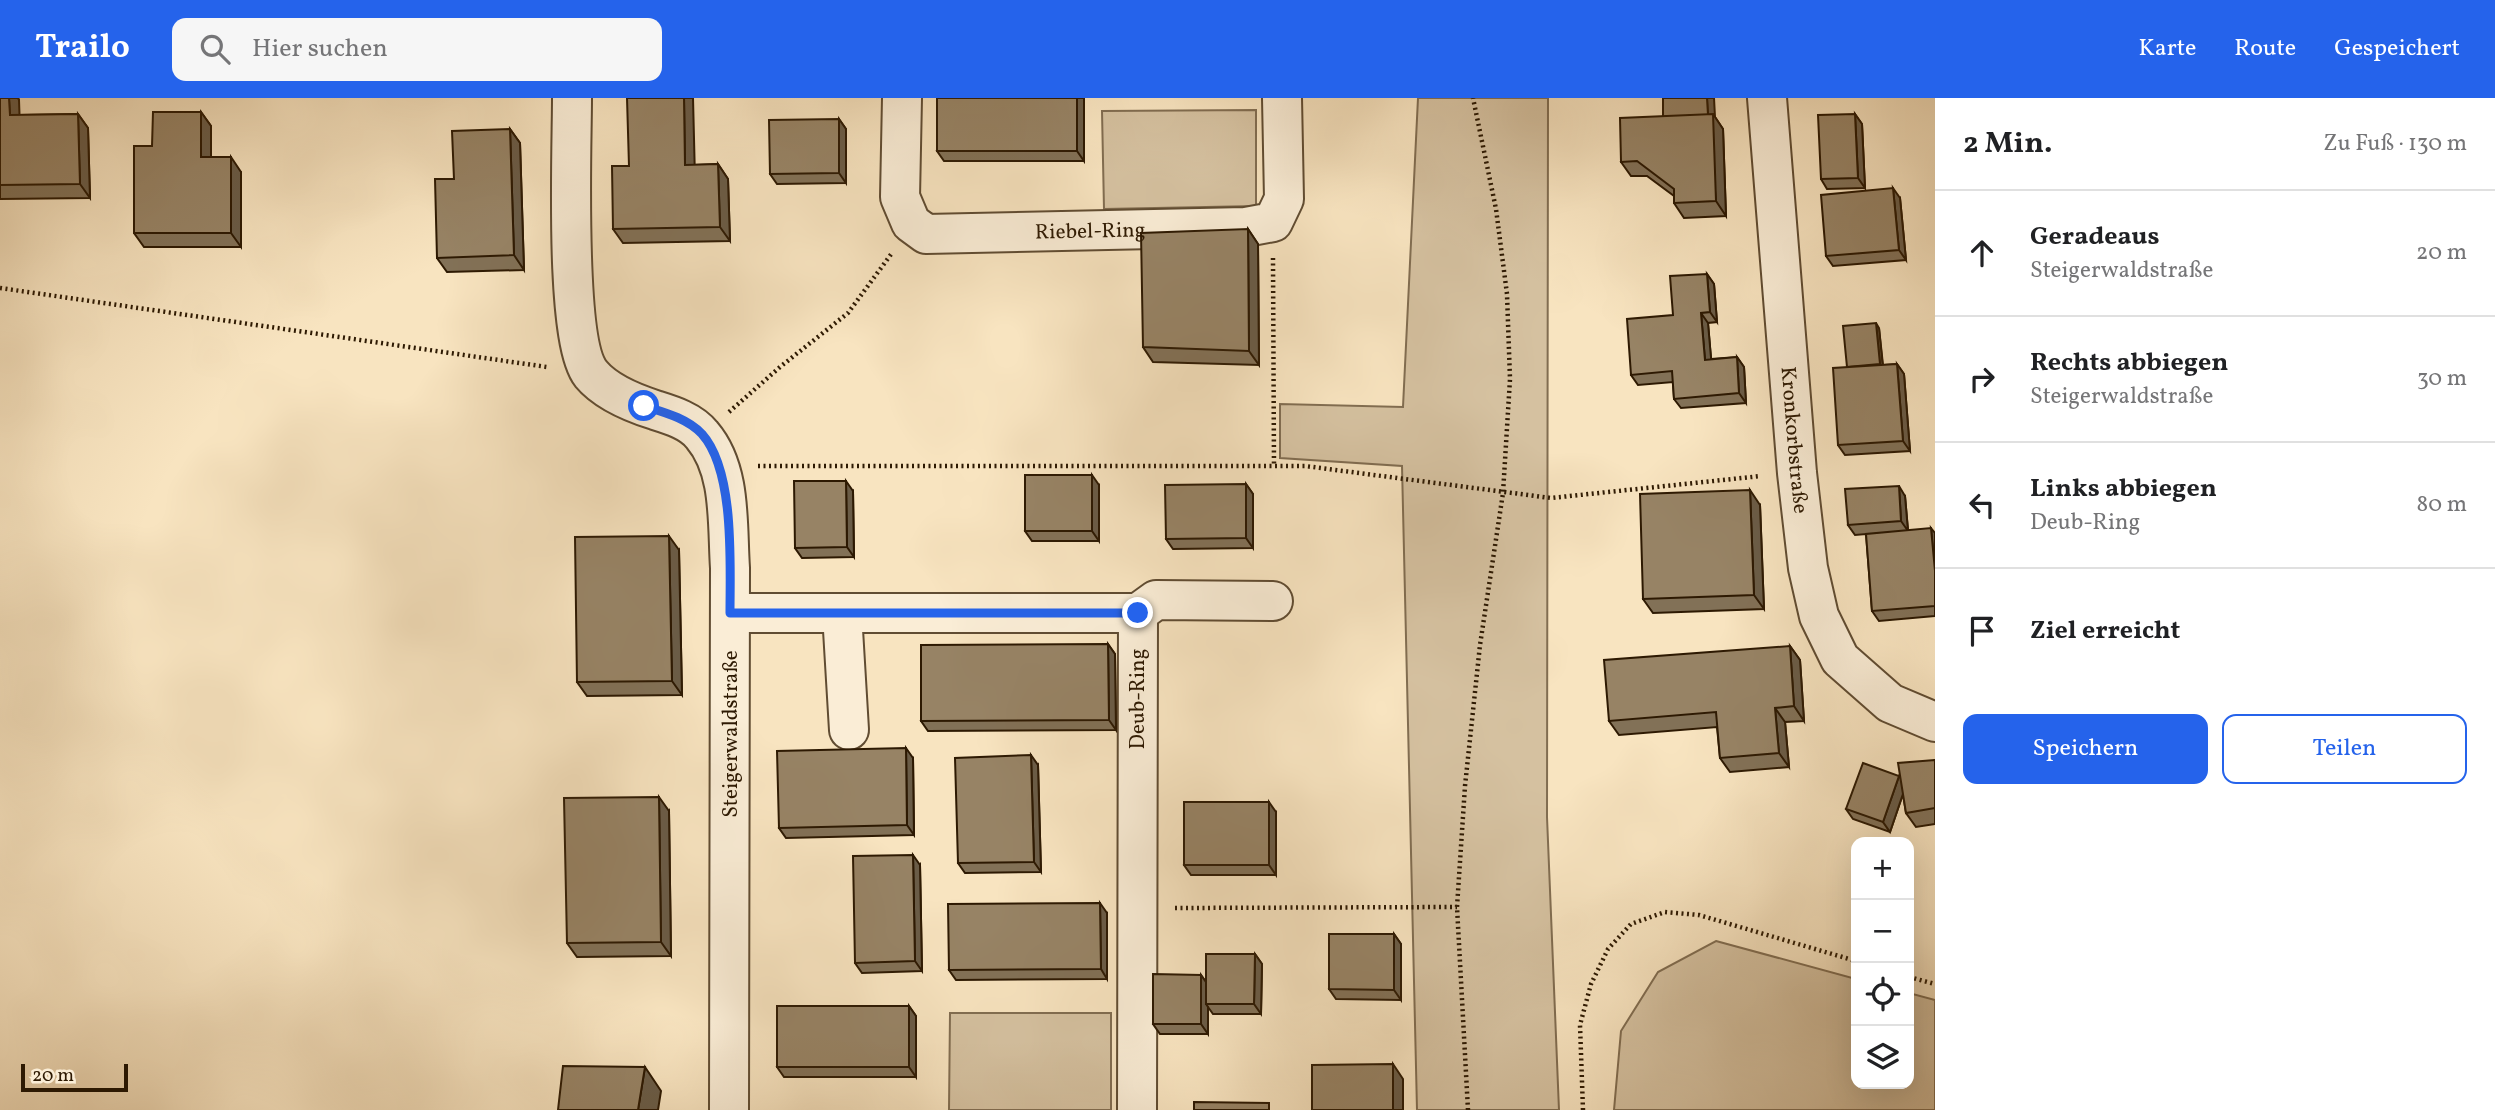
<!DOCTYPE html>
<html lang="de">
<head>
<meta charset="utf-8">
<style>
	:root { --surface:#fff; --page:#f6f6f6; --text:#202124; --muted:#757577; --line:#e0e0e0; --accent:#2563eb }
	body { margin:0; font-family:Vollkorn,serif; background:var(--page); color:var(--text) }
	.controls { position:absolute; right:21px; bottom:21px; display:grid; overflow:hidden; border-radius:14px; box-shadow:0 7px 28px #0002 }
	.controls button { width:63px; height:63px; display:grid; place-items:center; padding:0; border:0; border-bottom:2px solid var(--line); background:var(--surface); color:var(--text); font:35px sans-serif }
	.scale { position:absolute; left:21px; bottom:18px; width:107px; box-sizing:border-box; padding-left:7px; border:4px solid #2d1902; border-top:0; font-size:19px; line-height:24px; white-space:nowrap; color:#2d1902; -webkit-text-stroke:5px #faedd6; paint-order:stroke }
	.stop { position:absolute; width:21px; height:21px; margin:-16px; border:5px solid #2563eb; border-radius:50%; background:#fff }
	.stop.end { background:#2563eb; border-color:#fff; box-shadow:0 2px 7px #0008 }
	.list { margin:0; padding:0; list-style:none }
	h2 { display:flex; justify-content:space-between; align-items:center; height:91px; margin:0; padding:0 28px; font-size:30px }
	h2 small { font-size:23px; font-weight:400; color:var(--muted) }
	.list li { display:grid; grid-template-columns:46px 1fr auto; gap:21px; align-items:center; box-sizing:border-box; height:126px; padding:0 28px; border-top:2px solid var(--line) }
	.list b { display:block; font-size:26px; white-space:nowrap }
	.list p { margin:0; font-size:23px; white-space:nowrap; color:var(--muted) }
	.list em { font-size:23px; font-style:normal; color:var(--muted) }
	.actions { display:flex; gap:14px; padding:21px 28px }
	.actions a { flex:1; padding:16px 0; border:2px solid var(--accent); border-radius:14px; text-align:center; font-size:24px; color:var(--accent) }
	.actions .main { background:var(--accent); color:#fff }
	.icon { flex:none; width:38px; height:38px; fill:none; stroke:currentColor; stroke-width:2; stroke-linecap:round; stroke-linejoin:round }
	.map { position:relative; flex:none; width:1935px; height:1012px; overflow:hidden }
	header { display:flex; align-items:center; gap:42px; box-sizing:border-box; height:98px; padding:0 35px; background:var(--accent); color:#fff }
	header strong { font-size:33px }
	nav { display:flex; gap:38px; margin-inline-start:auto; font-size:24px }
	.search { width:490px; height:63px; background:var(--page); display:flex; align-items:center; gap:18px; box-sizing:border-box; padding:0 24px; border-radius:14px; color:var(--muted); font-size:26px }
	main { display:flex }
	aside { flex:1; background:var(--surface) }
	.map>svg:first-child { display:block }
	.green { fill:#d5c1a0; stroke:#816d51; stroke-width:2 }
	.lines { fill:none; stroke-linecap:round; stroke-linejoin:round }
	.minor-casing { stroke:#604c32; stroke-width:42 }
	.path { stroke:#2d1902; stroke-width:4.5; stroke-dasharray:2 3.5; stroke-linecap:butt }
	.minor { stroke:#faedd6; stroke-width:38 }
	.wall { fill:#827157; stroke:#2d1902; stroke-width:2 }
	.shaded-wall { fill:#6a5c47; stroke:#2d1902; stroke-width:2 }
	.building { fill:#978365; stroke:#2d1902; stroke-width:2 }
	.route { stroke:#2563eb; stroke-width:9 }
	.labels { text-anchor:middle; stroke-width:5; stroke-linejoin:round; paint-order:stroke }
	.street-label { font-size:21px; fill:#2d1902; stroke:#faedd6 }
</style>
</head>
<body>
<header>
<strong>Trailo</strong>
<div class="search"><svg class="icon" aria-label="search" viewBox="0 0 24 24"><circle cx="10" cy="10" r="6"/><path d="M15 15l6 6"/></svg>Hier suchen</div>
<nav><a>Karte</a><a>Route</a><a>Gespeichert</a></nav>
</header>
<main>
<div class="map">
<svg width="1935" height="1012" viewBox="0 0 1935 1012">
	<rect width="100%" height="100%" fill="#f8e4c0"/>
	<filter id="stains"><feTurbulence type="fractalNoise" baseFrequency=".00286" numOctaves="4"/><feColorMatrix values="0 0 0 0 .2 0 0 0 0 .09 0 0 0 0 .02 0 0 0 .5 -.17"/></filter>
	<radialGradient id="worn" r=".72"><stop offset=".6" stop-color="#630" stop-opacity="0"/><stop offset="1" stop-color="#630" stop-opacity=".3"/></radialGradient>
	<!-- green -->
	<g class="green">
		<polygon points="1418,0 1548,0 1547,719 1559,1012 1417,1012 1402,368 1280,360 1280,306 1403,309"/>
		<polygon points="1256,12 1256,108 1104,111 1102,13"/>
		<polygon points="1716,843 1856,881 1856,986 1909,986 1909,895 1935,902 1935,1012 1614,1012 1621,933 1658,874"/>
		<polygon points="950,915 1111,915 1111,1012 949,1012"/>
	</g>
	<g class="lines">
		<defs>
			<g id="minor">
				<path d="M 572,0 C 572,51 564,242 591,276 C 606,294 633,305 655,312 C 671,317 691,323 702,337 C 732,372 727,426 730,470 L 729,1012"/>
				<path id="s1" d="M 902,0 L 900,99 L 911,125 L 926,136 L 1246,129 L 1273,124 L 1284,101 L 1282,0"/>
				<path id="s2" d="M 1767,0 L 1797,375 L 1808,470 L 1819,518 L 1840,561 L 1890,605 L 1935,624"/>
				<polyline points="730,515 1138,515 1137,1012"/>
				<polyline points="842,515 849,632"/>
				<polyline points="1138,515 1156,502 1273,503"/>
			</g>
		</defs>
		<!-- minor casing -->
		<use href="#minor" class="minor-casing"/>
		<!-- path -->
		<g class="path">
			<polyline points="1273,160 1274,369"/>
			<polyline points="0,190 547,269"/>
			<polyline points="729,314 780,269 848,215 892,155"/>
			<polyline points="758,368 1305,368 1551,400 1761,378"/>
			<polyline points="1175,810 1457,809"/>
			<polyline points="1909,879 1935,886"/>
			<polyline points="1468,1012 1457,809 1465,688 1480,547 1503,395 1510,281 1507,196 1496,111 1473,0"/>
			<polyline points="1583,1012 1580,927 1591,886 1608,851 1631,826 1665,814 1699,817 1856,863"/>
		</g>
		<!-- minor -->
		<use href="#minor" class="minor"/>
	</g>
	<!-- wall -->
	<g class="wall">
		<polygon points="0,0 18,0 19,2 19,17 78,16 88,30 90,100 0,101"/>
		<polygon points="1084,0 1084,63 944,63 937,53"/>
		<polygon points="201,14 211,28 211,59 241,74 241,149 144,149 134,135 152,48"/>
		<polygon points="1855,16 1862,26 1865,90 1827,91 1821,81"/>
		<polygon points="1715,19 1723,31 1726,118 1684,120 1674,105 1674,98 1647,78 1631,78 1621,64"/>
		<polygon points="839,21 846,31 846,85 777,86 770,76"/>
		<polygon points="510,31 520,45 524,172 447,174 437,160 454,81"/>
		<polygon points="718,66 728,81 730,143 623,145 613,131 695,67"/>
		<polygon points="1900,100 1906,162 1833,168 1826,158"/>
		<polygon points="1248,131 1258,146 1259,267 1153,264 1143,249"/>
		<polygon points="1707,176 1714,186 1717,224 1708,225 1711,261 1737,259 1744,269 1746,305 1681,310 1674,301 1673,284 1638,287 1631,277 1673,217"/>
		<polygon points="1879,230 1883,267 1897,266 1904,276 1910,353 1845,357 1838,347"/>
		<polygon points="1246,386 1253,396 1253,450 1173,451 1166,441"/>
		<polygon points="1099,387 1099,443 1032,443 1025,433"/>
		<polygon points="853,393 854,459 802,460 795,450"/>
		<polygon points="1905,398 1908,432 1935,435 1935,518 1879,523 1872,513 1866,436 1855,437 1848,427"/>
		<polygon points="1760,407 1764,511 1653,515 1643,501"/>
		<polygon points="679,452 682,597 587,598 577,584"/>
		<polygon points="1108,546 1115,556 1116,632 928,633 921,623"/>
		<polygon points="1790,548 1800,562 1804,623 1785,624 1789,669 1730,674 1720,660 1717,629 1619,637 1609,623"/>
		<polygon points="913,660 914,737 786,740 779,730"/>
		<polygon points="1935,662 1935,726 1916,729 1906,715 1903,696 1890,734 1853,721 1846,711 1899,678"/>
		<polygon points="1038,667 1041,774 965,775 958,765"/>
		<polygon points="669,713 671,858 577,859 567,845"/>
		<polygon points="1276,714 1276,777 1191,777 1184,767"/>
		<polygon points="920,767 922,873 862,875 855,865"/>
		<polygon points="1107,815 1107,881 956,882 949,872"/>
		<polygon points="1394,836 1401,846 1401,902 1336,901 1329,891"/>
		<polygon points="1255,856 1262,866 1261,916 1213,916 1208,909 1208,936 1160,936 1153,926 1201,877 1206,884"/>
		<polygon points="909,908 916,918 916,979 784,979 777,969"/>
	</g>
	<!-- shaded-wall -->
	<g class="shaded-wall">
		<polygon points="9,0 18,0 19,2 20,31 10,17"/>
		<polygon points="684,0 693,0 695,81 685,67"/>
		<polygon points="1077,0 1084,0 1084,63 1077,53"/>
		<polygon points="1707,0 1714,0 1715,19 1723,31 1726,118 1716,103 1708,21"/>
		<polygon points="201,14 211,28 211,73 201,59"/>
		<polygon points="78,16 88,30 90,100 80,86"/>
		<polygon points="1855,16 1862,26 1865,90 1858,80"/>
		<polygon points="839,21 846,31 846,85 839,75"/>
		<polygon points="510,31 520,45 524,172 514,157"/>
		<polygon points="231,59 241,74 241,149 231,135"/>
		<polygon points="718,66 728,81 730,143 720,129"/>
		<polygon points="1893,90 1900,100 1906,162 1899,152"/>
		<polygon points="1248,131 1258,146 1259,267 1249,253"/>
		<polygon points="1707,176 1714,186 1717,224 1710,214"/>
		<polygon points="1701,215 1708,225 1712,271 1705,262"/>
		<polygon points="1876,225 1879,230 1883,271 1880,266"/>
		<polygon points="1737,259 1744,269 1746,305 1739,295"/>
		<polygon points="1897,266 1904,276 1910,353 1903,343"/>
		<polygon points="1092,377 1099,387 1099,443 1092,433"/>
		<polygon points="846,383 853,393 854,459 847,449"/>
		<polygon points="1246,386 1253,396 1253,450 1246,440"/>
		<polygon points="1899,388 1905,398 1908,433 1901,423"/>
		<polygon points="1750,392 1760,407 1764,511 1754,497"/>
		<polygon points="1931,430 1935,435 1935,473"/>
		<polygon points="669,438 679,452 682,597 672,583"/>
		<polygon points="1108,546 1115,556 1116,632 1109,622"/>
		<polygon points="1790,548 1800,562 1804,623 1794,608"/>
		<polygon points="1775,610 1785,624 1789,669 1779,655"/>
		<polygon points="906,650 913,660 914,737 907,727"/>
		<polygon points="1031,657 1038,667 1041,774 1034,764"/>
		<polygon points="1899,678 1906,687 1890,734 1883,724"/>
		<polygon points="659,699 669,713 671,858 661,844"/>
		<polygon points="1269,704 1276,714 1276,777 1269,767"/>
		<polygon points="913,757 920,767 922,873 915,863"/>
		<polygon points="1100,805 1107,815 1107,881 1101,871"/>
		<polygon points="1394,836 1401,846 1401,902 1394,892"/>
		<polygon points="1255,856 1262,866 1261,916 1254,906"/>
		<polygon points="1201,877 1208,887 1206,906 1208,909 1208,936 1201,926"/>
		<polygon points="909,908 916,918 916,979 909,969"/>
		<polygon points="1393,966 1403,981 1403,1012 1393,1012"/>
		<polygon points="645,969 661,993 658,1012 638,1012"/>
	</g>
	<!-- building -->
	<g class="building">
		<polygon points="0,0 9,0 10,17 78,16 80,86 0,87"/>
		<polygon points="627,0 684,0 685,67 718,66 720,129 613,131 612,68 629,68"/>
		<rect x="937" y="0" width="140" height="53"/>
		<polygon points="1663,0 1707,0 1708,17 1663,19"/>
		<polygon points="153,14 201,14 201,59 231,59 231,135 134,135 134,48 152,48"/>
		<polygon points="1713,16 1716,103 1674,105 1674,91 1637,63 1621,64 1620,20"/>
		<polygon points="1855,16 1858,80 1821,81 1818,17"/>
		<polygon points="839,21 839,75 770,76 769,22"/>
		<polygon points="510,31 514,157 437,160 435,81 454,81 452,33"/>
		<polygon points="1893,90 1899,152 1826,158 1821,97"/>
		<polygon points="1248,131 1249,253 1143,249 1141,135"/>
		<polygon points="1707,176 1710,214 1701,215 1705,262 1737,259 1739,295 1674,301 1672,273 1631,277 1627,221 1673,217 1670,178"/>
		<polygon points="1876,225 1880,266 1847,269 1843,228"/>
		<polygon points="1897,266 1903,343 1838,347 1833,270"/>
		<rect x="1025" y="377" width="67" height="56"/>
		<polygon points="794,383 846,383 847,449 795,450"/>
		<polygon points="1246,386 1246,440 1166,441 1165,387"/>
		<polygon points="1899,388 1901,423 1848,427 1845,391"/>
		<polygon points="1750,392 1754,497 1643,501 1640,396"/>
		<polygon points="1931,430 1935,473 1935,508 1872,513 1866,436"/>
		<polygon points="669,438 672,583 577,584 575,439"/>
		<polygon points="1108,546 1109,622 921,623 921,547"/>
		<polygon points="1790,548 1794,608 1775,610 1779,655 1720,660 1716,614 1609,623 1604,562"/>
		<polygon points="906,650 907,727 779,730 777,653"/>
		<polygon points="1031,657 1034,764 958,765 955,660"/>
		<polygon points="1935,662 1935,710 1906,715 1898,665"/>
		<polygon points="1863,665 1899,678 1883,724 1846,711"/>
		<polygon points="659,699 661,844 567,845 564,700"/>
		<rect x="1184" y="704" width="85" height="63"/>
		<polygon points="913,757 915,863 855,865 853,758"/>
		<polygon points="1100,805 1101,871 949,872 948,806"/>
		<polygon points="1329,836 1394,836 1394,892 1329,891"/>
		<polygon points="1206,856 1255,856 1254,906 1206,906"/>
		<polygon points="1153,876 1201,877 1201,926 1153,926"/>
		<rect x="777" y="908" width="132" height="61"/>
		<polygon points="1393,966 1393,1012 1312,1012 1312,967"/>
		<polygon points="563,968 645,969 638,1012 558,1012"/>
		<polygon points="1194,1004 1269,1005 1269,1012 1194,1012"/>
	</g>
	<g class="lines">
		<!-- route -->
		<path class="route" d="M 644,308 C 663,314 687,320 702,336 C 735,373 730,466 730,515 L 1138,515"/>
	</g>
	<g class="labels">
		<!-- street labels -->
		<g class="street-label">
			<text dy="7" stroke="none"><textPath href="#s1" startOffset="310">Riebel-Ring</textPath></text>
			<text dy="7" stroke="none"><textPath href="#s2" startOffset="343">Kronkorbstraße</textPath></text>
			<text transform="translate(1137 601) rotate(-90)" y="7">Deub-Ring</text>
			<text transform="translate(730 636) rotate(-90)" y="7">Steigerwaldstraße</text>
		</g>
	</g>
	<rect width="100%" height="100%" filter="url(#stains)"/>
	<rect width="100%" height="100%" fill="url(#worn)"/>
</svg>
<div class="controls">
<button>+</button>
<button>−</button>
<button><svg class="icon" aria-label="locate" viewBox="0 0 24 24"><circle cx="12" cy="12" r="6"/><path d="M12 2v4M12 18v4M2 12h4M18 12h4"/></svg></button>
<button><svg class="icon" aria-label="layers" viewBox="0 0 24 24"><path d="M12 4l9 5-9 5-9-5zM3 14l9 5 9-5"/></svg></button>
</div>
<div class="scale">20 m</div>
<div class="stop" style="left:644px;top:308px"></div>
<div class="stop end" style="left:1138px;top:515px"></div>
</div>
<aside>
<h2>2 Min.<small>Zu Fuß · 130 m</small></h2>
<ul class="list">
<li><svg class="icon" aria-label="ahead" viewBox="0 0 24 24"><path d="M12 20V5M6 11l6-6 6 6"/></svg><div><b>Geradeaus</b><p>Steigerwaldstraße</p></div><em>20 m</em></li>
<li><svg class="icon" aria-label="right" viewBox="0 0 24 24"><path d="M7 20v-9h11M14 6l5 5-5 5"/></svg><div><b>Rechts abbiegen</b><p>Steigerwaldstraße</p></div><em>30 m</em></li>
<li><svg class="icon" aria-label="left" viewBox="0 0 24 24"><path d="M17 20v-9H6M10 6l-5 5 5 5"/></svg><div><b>Links abbiegen</b><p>Deub-Ring</p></div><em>80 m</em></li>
<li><svg class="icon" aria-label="arrive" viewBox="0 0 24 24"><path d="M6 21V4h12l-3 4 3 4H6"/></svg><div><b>Ziel erreicht</b></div></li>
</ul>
<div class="actions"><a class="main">Speichern</a><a>Teilen</a></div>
</aside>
</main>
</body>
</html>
